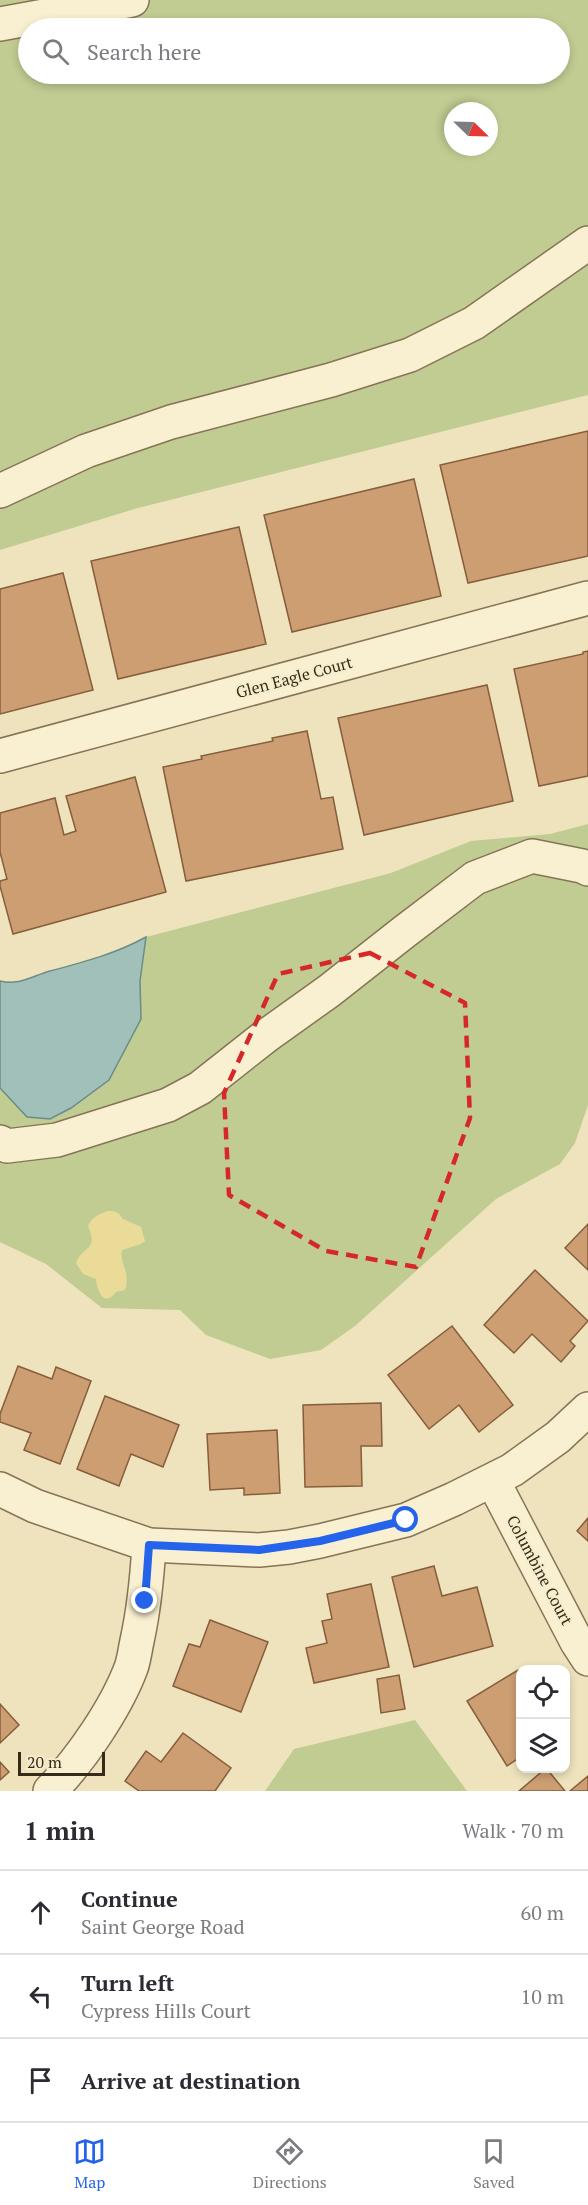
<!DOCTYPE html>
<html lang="en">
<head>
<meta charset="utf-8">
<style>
	:root { --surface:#fff; --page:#f7f7f7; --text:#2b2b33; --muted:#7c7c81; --line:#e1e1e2; --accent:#2563eb }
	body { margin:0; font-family:"PT Serif",serif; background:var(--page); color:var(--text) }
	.controls { position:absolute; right:18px; bottom:18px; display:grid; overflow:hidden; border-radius:12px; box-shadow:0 3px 9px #0003 }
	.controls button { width:54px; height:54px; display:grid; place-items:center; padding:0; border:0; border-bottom:2px solid var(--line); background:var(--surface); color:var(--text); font:30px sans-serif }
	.compass { position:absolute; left:444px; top:102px; width:54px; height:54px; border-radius:50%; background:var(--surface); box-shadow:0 3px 9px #0003; rotate:113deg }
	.scale { position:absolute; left:18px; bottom:15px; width:87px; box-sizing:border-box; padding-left:6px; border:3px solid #362a1b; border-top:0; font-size:16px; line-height:21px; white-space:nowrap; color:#362a1b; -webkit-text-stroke:4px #f6edcd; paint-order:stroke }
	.stop { position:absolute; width:18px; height:18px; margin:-14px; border:4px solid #2563eb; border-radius:50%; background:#fff }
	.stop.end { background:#2563eb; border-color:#fff; box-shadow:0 2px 6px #0008 }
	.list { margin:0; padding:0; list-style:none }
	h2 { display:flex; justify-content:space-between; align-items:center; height:78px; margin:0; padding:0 24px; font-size:26px }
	h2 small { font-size:20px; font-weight:400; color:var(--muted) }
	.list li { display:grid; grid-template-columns:39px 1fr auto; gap:18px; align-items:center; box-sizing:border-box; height:84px; padding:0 24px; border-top:2px solid var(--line) }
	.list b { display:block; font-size:22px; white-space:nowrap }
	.list p { margin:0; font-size:20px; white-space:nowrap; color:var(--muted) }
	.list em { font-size:20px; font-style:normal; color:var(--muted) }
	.icon { flex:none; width:33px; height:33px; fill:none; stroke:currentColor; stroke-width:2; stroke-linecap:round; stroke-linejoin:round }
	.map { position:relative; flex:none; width:588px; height:1791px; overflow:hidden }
	.search { position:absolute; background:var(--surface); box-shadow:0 3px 9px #0003; left:18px; right:18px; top:18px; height:66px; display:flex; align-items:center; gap:15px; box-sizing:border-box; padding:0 21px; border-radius:33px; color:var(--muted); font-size:22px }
	.sheet { height:330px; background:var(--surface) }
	nav { display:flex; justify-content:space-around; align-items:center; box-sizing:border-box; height:84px; border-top:2px solid var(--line); background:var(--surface); font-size:16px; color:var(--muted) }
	nav a { display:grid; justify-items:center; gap:3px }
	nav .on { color:var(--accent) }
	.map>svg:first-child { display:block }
	.green { fill:#c1cc92; fill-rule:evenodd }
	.sand { fill:#ebdb99 }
	.water { fill:#a1c0b9; stroke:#698d87; stroke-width:1.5 }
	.building { fill:#cd9e72; stroke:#865e3c; stroke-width:1.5 }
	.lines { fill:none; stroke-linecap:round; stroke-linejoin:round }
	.minor-casing { stroke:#877356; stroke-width:36 }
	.minor { stroke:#f9f0d1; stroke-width:33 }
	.route { stroke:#2563eb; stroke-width:8 }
	.marked { fill:none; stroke:#d62828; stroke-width:4.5; stroke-dasharray:12 8; stroke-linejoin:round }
	.labels { text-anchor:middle; stroke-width:4.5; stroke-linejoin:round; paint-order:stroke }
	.street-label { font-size:16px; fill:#362a1b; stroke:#f6edcd }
</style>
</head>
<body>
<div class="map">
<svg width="588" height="1791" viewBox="0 0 588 1791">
	<rect width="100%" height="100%" fill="#eee3bd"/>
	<!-- green -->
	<g class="green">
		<path d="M 0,0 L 588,0 L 588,395 L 138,508 L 0,550 ZM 28,28 L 560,28 L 560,74 L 28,74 ZM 453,111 L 489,111 L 489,147 L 453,147 Z"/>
		<path d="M 588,824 L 588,1105 L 575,1143 L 560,1164 L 496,1199 L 355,1326 L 321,1350 L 270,1359 L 206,1335 L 180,1310 L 102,1308 L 46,1264 L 0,1242 L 0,981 C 19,986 32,976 50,971 C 84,962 115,954 146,937 L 391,873 L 471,841 L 550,834 Z"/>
		<polygon points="415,1720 467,1791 265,1791 294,1749"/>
	</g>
	<!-- sand -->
	<path class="sand" d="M 109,1211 C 116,1211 119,1213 123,1219 L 141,1227 L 145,1241 L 141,1244 L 122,1250 C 119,1264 131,1271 125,1290 L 116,1292 C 104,1308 97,1291 96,1279 L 83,1274 L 76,1263 C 83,1245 99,1251 88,1226 C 92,1217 100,1213 109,1211 Z"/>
	<!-- water -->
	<path class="water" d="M 146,937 L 140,981 L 141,1019 L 109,1080 L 71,1108 L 50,1119 L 27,1117 L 0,1088 L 0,981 C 19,986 32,976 50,971 C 84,962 115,954 146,937 Z"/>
	<!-- building -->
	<g class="building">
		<polygon points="588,431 588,556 468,583 440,465"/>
		<polygon points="414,479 441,596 292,632 264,515"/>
		<polygon points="239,527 266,644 118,679 91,561"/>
		<polygon points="63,573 93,690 0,714 0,589"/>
		<polygon points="588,651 588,776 539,786 514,669 583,654 583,652"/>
		<polygon points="487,685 513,801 364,835 338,718"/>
		<polygon points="307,731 321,799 333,797 343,849 186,881 163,767 202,759 201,756 273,741 272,738"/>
		<polygon points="135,777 166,892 13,934 0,886 0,881 7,879 0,852 0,813 55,798 64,835 76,831 66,796"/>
		<polygon points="588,1224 588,1270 565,1248"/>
		<polygon points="535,1270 588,1321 570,1341 575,1346 561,1362 532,1334 514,1353 484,1325"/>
		<polygon points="452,1326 513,1405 479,1432 459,1405 429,1429 388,1375"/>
		<polygon points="18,1366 52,1379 56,1367 91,1381 60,1464 24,1450 31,1433 0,1422 0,1414"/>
		<polygon points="105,1396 179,1425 163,1467 131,1454 119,1486 77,1469"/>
		<polygon points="381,1403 382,1446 361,1446 362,1486 305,1487 303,1405"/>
		<polygon points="277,1430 280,1493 244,1495 244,1488 210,1490 207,1434"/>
		<polygon points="588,1518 588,1541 577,1531"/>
		<polygon points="434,1566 442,1596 477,1587 493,1646 414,1667 392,1577"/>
		<polygon points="371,1584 389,1667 314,1683 306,1648 327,1643 322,1621 332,1619 327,1594"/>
		<polygon points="210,1620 268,1642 241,1712 173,1686 189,1644 200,1647"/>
		<polygon points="518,1670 520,1674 520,1757 507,1766 467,1701"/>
		<polygon points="399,1675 405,1709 381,1713 377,1679"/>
		<polygon points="0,1704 19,1725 0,1743"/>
		<polygon points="183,1733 231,1768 215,1791 139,1791 125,1781 146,1751 161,1762"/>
		<polygon points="0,1762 9,1772 0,1780"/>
		<polygon points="546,1768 565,1791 519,1791"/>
		<polygon points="588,1776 588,1791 570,1791"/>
	</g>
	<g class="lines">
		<defs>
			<g id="minor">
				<polyline points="0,24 132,0"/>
				<polyline points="0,491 86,451 171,422 331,380 410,355 474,323 588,243"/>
				<polyline points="0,756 588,598"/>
				<polyline points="0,1142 7,1146 57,1140 168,1105 200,1088 266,1036 329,991 404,932 475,878 532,856 582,866 588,869"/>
				<polyline points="493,1481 577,1642 588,1659"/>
				<polyline points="0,1489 35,1506 149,1545 259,1550 289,1547 320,1541 406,1520 454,1499 512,1470 558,1437 588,1409"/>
				<path d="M 50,1791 C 80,1761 116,1708 131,1668 C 134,1660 135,1650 137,1641 C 144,1609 147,1579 149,1545"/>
			</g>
		</defs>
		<!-- minor casing -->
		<use href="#minor" class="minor-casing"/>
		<!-- minor -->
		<use href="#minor" class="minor"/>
	</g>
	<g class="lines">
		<!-- route -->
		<polyline class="route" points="145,1601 149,1545 259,1550 320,1541 406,1520"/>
	</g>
	<!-- marked area -->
	<path class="marked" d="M 370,953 L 465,1003 L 470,1118 L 416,1267 L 326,1251 L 229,1195 L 224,1093 L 278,974 Z"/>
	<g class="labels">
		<!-- street labels -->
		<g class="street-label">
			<text transform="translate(294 677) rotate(-15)" y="6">Glen Eagle Court</text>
			<text transform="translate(540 1570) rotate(62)" y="6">Columbine Court</text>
		</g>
	</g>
</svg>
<div class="controls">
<button><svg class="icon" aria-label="locate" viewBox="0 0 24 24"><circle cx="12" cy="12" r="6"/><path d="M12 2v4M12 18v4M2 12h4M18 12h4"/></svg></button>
<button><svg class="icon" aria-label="layers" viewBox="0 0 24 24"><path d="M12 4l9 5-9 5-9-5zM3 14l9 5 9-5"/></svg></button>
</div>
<svg class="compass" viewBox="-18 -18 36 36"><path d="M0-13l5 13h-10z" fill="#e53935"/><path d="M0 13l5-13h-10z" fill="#7c7c81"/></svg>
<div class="scale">20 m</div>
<div class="stop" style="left:406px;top:1520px"></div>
<div class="stop end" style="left:145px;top:1601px"></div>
<div class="search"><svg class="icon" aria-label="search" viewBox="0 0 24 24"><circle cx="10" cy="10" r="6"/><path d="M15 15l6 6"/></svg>Search here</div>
</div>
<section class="sheet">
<h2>1 min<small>Walk · 70 m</small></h2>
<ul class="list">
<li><svg class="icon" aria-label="ahead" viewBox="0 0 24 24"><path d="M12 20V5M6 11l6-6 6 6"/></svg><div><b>Continue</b><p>Saint George Road</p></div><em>60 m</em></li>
<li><svg class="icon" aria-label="left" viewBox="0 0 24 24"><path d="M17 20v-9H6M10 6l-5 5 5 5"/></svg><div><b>Turn left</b><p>Cypress Hills Court</p></div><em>10 m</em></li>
<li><svg class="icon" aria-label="arrive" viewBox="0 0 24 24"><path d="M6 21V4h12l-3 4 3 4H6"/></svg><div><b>Arrive at destination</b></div></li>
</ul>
</section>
<nav>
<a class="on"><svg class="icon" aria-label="map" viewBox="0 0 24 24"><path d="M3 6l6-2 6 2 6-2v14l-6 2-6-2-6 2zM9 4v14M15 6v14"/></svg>Map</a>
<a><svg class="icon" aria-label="directions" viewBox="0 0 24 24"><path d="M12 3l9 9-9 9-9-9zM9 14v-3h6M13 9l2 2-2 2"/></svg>Directions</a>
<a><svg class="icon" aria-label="saved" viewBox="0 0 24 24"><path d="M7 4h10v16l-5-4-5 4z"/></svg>Saved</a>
</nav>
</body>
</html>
